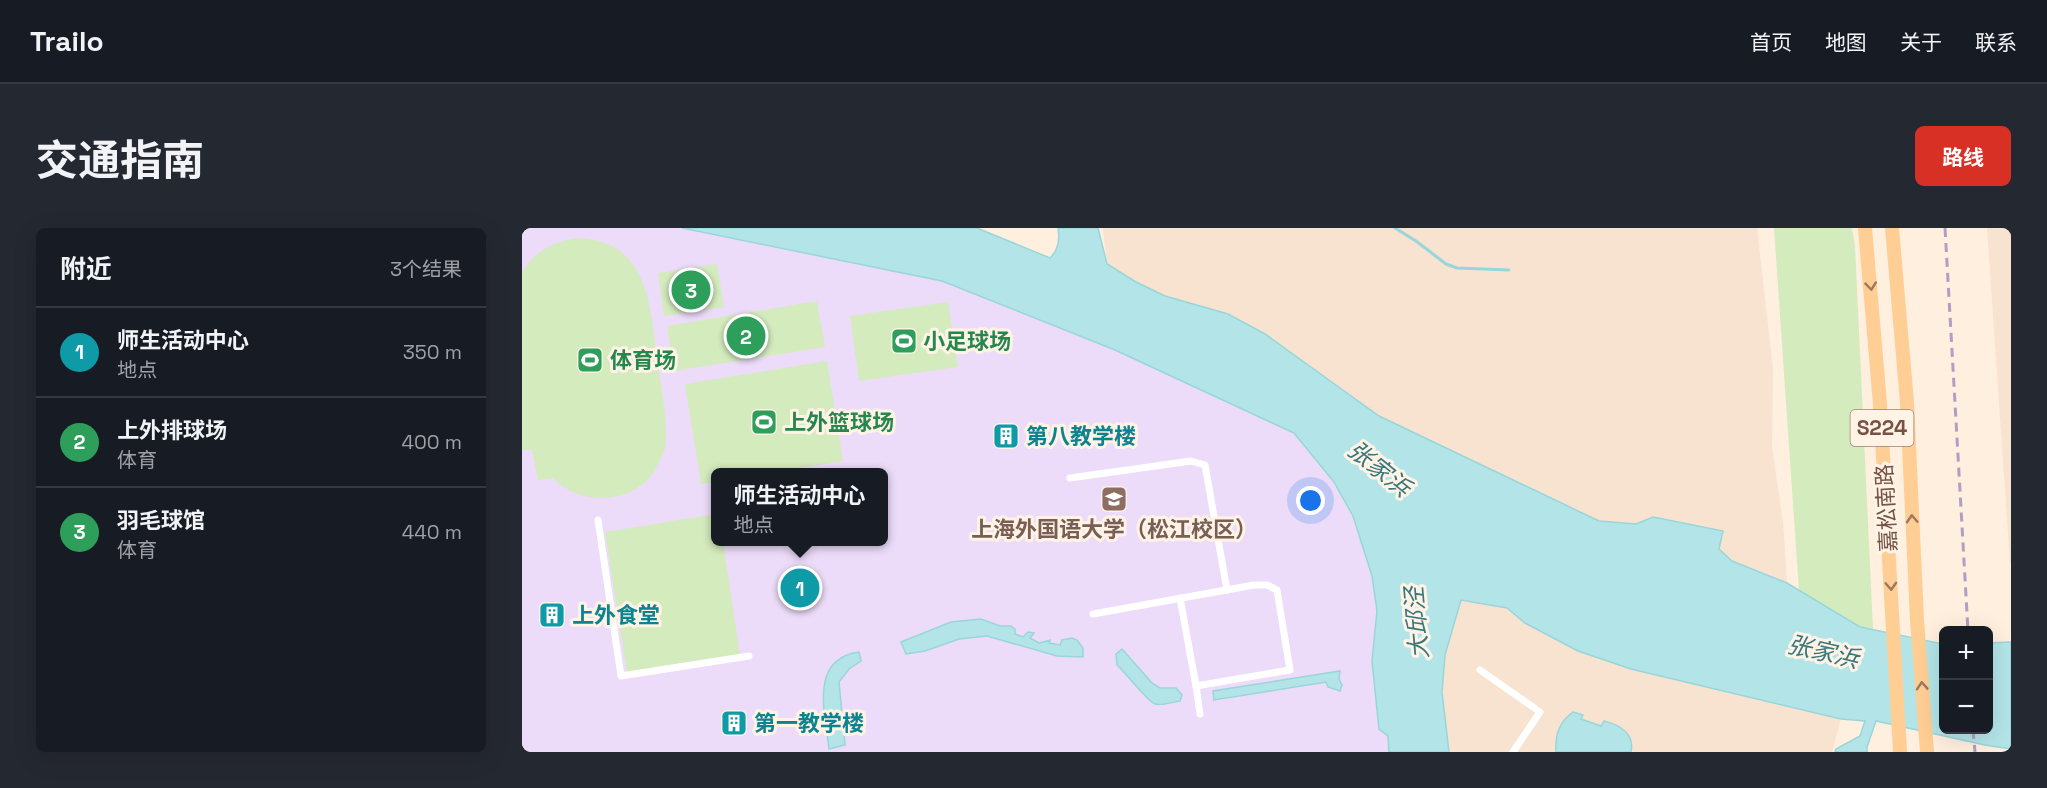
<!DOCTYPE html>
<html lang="zh">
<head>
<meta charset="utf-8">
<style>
	:root { --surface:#171b24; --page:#242831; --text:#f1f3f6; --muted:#9ea1a6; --line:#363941; --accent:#d93025 }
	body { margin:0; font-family:"Space Grotesk","Noto Sans SC",sans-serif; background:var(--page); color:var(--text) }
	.controls { position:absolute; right:18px; bottom:18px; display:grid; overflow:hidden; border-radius:9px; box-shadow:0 6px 24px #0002 }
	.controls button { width:54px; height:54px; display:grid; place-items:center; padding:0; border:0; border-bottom:2px solid var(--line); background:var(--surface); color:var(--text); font:30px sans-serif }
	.you { position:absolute; left:789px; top:273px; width:21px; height:21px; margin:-15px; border:4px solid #fff; border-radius:50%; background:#1a73e8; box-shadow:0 0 0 9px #1a73e833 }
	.badge { display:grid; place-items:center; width:39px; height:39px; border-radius:50%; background:var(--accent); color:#fff; font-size:20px; font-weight:700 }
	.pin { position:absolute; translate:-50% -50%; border:3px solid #fff; box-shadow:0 2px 6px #0006 }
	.popup { position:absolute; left:189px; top:240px; width:177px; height:78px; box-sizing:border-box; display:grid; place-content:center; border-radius:9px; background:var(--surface); filter:drop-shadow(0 2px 4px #0005); font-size:20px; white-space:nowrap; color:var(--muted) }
	.popup b { font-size:22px; color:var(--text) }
	.popup::after { content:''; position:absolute; left:50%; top:100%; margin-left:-12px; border:12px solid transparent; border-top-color:var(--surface) }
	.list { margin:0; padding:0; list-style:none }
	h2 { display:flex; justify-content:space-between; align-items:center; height:78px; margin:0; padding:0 24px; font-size:26px }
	h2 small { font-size:20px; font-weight:400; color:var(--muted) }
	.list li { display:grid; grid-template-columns:39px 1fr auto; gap:18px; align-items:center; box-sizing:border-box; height:90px; padding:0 24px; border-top:2px solid var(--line) }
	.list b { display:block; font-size:22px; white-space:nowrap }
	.list p { margin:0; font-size:20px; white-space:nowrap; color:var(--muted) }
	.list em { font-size:20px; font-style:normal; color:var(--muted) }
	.map { position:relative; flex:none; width:1489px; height:524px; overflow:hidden; border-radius:9px }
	header { display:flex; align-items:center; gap:36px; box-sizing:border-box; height:84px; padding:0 30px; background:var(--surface); border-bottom:2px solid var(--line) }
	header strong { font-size:28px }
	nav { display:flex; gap:33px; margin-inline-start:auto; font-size:21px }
	.intro { display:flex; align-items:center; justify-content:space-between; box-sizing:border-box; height:144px; padding:0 36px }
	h1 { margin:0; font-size:42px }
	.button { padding:15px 27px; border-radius:9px; background:var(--accent); color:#fff; font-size:21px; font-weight:700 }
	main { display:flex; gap:36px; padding:0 36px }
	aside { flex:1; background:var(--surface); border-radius:9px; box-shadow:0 6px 24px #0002 }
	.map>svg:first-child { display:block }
	.residential { fill:#f8e2d0 }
	.education { fill:#ecdcf9; fill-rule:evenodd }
	.green { fill:#d4ebbd }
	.water { fill:#b3e5e8; stroke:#98d6da; stroke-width:1.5 }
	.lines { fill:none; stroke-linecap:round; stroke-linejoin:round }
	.stream { stroke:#98d6da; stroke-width:3 }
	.pedestrian { stroke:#fff; stroke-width:7 }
	.primary { stroke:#ffce94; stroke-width:14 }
	.rail { stroke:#b09ec6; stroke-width:3; stroke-dasharray:9 6; stroke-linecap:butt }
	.oneway { stroke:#9e775d }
	.labels { text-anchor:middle; stroke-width:6; stroke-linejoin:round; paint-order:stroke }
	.shield { fill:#fff3e6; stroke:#9e8275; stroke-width:1.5 }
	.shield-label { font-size:21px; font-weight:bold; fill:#755245 }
	.leisure-label { font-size:22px; font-weight:bold; fill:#27864d; stroke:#fff3e6; text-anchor:start }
	.culture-label { font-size:22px; font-weight:bold; fill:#0d838f; stroke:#fff3e6; text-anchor:start }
	.street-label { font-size:22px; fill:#755245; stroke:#fff3e6 }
	.education-label { font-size:22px; font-weight:bold; fill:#785e54; stroke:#fff3e6 }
	.water-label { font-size:24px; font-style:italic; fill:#39777c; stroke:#fff3e6 }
</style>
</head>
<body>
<header>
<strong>Trailo</strong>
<nav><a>首页</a><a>地图</a><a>关于</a><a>联系</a></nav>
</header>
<div class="intro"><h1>交通指南</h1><a class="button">路线</a></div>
<main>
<aside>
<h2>附近<small>3个结果</small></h2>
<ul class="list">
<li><span class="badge" style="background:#0f9aa8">1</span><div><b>师生活动中心</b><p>地点</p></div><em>350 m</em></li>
<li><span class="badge" style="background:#2e9e5b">2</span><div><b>上外排球场</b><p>体育</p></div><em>400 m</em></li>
<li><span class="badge" style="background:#2e9e5b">3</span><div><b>羽毛球馆</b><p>体育</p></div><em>440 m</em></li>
</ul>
</aside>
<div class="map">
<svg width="1489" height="524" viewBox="0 0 1489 524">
	<rect width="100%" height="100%" fill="#feefdf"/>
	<!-- residential -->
	<g class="residential">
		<polygon points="581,0 1235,0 1251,141 1250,220 1261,294 1265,355 1210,333 1197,321 1201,303 1131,289 1119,296 1077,293 857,188 743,106 706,86 643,68 614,54 585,36"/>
		<polygon points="1465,0 1489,0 1489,335 1488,335"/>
		<polygon points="939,372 985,380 1003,395 1056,423 1109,441 1319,491 1310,524 927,524 920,464 923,427"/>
	</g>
	<!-- education -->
	<path class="education" d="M 0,0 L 160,0 L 420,53 L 593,122 L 772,205 L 812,254 L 831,288 L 850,348 L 855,383 L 850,433 L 857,501 L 866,508 L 867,524 L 0,524 ZM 194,244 L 362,244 L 362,314 L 194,314 Z"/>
	<!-- green -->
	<g class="green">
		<polygon points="1252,0 1330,0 1333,18 1351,402 1338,399 1277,363"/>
		<path d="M 55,10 C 129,12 128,82 136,137 C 139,160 147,198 143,219 C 143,223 140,228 138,232 C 135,237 133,244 129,248 C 104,277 57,277 31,250 L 16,252 L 10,222 L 0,222 L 0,44 C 13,23 31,14 55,10 Z"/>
		<polygon points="195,36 202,79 142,88 136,45"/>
		<polygon points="295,73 303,119 152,143 145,98"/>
		<polygon points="426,74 436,139 337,153 328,88"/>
		<polygon points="305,133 321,233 253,244 194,244 194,254 179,256 163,156"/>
		<polygon points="194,286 194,314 201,314 218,427 105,444 83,304"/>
	</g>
	<!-- water -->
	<g class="water">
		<path d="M 160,0 L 455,0 L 528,30 C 537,22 538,12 536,0 L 576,0 L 585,36 L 614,54 L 643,68 L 706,86 L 743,106 L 857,188 L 1077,293 L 1114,296 L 1131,289 L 1201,303 L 1197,321 L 1210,333 L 1265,355 L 1338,399 L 1421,416 L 1422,502 L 1466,502 L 1467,415 L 1489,414 L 1489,521 L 1463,517 L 1354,493 L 1345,519 L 1345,524 L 1313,524 L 1314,521 L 1338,508 L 1343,493 L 1319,491 L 1109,441 L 1056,423 L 1003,395 L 985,380 L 939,372 L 923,427 L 920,464 L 927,524 L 867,524 L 866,508 L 857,501 L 850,433 L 855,383 L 850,348 L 831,288 L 812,254 L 772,205 L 593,122 L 420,53 Z"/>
		<polygon points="459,391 478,398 489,398 493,401 493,406 501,409 506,404 512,405 508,410 517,415 528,412 527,415 538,417 540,412 550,410 555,412 561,420 561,429 535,428 465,408 437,411 403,423 384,426 379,414 429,394"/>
		<path d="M 600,421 L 630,455 L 638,460 L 654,460 L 660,467 L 658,473 C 650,474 640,478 633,476 C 626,474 604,445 595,437 L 594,426 Z"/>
		<path d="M 337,424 L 339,433 L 327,441 L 317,454 L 323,517 L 307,521 C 303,485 287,431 337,424 Z"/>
		<polygon points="818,443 817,451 820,457 818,463 806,459 804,454 692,472 691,463"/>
		<path d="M 1051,484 L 1061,487 L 1059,491 L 1079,498 L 1082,493 C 1098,497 1113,506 1109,524 L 1034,524 C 1033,507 1037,494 1051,484 Z"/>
	</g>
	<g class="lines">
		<!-- stream -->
		<polyline class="stream" points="873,0 894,13 924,36 935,40 987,42"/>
		<!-- pedestrian -->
		<g class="pedestrian">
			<polyline points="548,250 669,233 683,237 705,362"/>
			<polyline points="76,292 99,448 227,428"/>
			<polyline points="571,386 732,357 745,357 755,362 768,442 674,458 658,370"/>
			<polyline points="958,442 1018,484 991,524"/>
			<polyline points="674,458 678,486"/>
		</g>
		<!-- primary -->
		<g class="primary">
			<polyline points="1343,0 1358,176 1378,524"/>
			<polyline points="1370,0 1385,174 1395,392 1405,524"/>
		</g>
		<!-- rail -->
		<g class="rail">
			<polyline points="1423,0 1446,403"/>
			<polyline points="1451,502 1453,524"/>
		</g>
	</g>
	<!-- one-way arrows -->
	<defs><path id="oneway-chevron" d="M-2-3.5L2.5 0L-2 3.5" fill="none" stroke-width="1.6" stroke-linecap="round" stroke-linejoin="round" transform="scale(1.5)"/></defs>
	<g class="oneway">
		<use href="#oneway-chevron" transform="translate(1349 58) rotate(84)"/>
		<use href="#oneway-chevron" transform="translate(1390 291) rotate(-93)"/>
		<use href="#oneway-chevron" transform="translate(1369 358) rotate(87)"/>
		<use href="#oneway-chevron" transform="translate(1400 458) rotate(-94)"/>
	</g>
	<!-- icons -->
	<defs>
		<symbol id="stadium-square" viewBox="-11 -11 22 22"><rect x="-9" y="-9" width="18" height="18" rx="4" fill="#2e9e5b" stroke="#fff3e6"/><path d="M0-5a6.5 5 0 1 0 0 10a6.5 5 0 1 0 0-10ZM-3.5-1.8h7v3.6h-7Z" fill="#fff"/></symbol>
		<symbol id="building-square" viewBox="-11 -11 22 22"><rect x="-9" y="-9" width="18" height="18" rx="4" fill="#0f9aa8" stroke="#fff3e6"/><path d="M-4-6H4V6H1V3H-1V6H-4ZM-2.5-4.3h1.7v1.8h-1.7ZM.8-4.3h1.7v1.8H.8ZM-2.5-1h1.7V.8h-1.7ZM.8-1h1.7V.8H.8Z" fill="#fff"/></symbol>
		<symbol id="university-square" viewBox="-11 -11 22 22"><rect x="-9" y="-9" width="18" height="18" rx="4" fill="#8d6e63" stroke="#fff3e6"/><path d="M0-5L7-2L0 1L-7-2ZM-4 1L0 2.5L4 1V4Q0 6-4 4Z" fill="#fff"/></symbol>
	</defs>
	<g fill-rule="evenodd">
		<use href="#stadium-square" x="367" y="98" width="30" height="30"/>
		<use href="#stadium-square" x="53" y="117" width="30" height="30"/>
		<use href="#stadium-square" x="227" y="179" width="30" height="30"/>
		<use href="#building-square" x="469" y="193" width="30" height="30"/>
		<use href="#university-square" x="577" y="256" width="30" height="30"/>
		<use href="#building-square" x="15" y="372" width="30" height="30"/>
		<use href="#building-square" x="197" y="480" width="30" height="30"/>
	</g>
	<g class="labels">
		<!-- shield labels -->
		<rect class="shield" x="1328.5" y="182" width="63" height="36" rx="4.5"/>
		<g class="shield-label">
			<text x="1360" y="207">S224</text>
		</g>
		<!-- leisure labels -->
		<g class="leisure-label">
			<text x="401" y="121">小足球场</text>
			<text x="88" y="140">体育场</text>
			<text x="262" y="202">上外篮球场</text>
		</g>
		<!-- culture labels -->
		<g class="culture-label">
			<text x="504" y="216">第八教学楼</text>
			<text x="50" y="395">上外食堂</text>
			<text x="232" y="503">第一教学楼</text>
		</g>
		<!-- street labels -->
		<g class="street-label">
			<text transform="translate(1364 280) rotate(-93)" y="8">嘉松南路</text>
		</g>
		<!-- education labels -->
		<g class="education-label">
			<text x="592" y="309">上海外国语大学（松江校区）</text>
		</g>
		<!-- water labels -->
		<g class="water-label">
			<text transform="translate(857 241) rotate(39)" y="8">张家浜</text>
			<text transform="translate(895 395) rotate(-95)" y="8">大邱泾</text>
			<text transform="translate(1301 424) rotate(13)" y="8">张家浜</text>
		</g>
	</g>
</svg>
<div class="controls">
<button>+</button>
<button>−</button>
</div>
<div class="you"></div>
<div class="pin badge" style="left:278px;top:360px;background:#0f9aa8">1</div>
<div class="popup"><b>师生活动中心</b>地点</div>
<div class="pin badge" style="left:224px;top:108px;background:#2e9e5b">2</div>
<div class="pin badge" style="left:169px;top:62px;background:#2e9e5b">3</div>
</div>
</main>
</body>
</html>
